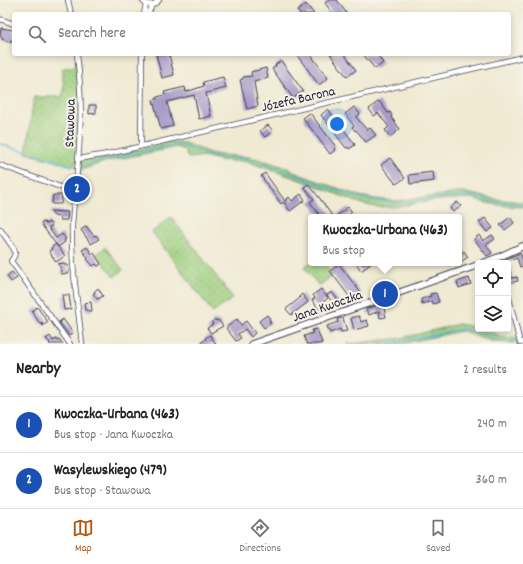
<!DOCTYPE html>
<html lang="en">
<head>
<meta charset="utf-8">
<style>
	:root { --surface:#fff; --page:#f6f6f6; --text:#222; --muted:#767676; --line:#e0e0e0; --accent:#b45309 }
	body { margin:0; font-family:Dekko,sans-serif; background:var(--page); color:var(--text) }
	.controls { position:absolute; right:12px; bottom:12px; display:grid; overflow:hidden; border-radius:4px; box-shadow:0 2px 6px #0003 }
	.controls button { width:36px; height:36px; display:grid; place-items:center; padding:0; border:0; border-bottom:1px solid var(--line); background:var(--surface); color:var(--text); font:20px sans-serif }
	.you { position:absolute; left:337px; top:124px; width:14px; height:14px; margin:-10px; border:3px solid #fff; border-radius:50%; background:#1a73e8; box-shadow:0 0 0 6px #1a73e833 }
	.badge { display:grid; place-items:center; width:26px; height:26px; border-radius:50%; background:var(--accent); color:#fff; font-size:13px; font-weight:700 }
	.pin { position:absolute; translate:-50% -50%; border:2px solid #fff; box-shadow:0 1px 4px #0006 }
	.popup { position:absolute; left:308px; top:214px; width:154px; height:52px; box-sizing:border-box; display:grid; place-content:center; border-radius:4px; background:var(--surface); filter:drop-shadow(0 1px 3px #0005); font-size:13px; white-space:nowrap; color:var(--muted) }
	.popup b { font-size:15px; color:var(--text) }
	.popup::after { content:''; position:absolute; left:50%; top:100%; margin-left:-8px; border:8px solid transparent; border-top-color:var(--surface) }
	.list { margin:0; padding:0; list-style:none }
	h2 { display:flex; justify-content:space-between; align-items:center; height:52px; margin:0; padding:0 16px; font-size:17px }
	h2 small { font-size:13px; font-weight:400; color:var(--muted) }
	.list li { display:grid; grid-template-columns:26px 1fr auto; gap:12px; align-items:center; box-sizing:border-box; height:56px; padding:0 16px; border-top:1px solid var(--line) }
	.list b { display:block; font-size:15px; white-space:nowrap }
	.list p { margin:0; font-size:13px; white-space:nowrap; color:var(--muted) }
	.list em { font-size:13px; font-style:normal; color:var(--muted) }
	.icon { flex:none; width:22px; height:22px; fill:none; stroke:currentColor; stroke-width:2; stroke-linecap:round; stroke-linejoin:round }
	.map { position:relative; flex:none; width:523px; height:344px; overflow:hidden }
	.search { position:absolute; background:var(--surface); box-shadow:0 2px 6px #0003; left:12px; right:12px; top:12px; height:44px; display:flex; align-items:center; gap:10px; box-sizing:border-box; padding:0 14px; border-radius:4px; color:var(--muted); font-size:15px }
	.sheet { height:164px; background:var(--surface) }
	nav { display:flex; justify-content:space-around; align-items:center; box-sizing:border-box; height:56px; border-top:1px solid var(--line); background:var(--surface); font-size:11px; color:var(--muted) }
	nav a { display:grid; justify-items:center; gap:2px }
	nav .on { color:var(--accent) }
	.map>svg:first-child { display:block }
	.green { fill:url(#green-dots); stroke:#5f785c }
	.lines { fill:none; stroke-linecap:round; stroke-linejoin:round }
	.stream { stroke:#53b3d2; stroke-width:1.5 }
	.building { fill:#a89dc9 }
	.street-casing { stroke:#414052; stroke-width:6 }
	.secondary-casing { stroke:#414052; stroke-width:8 }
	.street { stroke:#fff; stroke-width:4.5 }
	.secondary { stroke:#fff; stroke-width:6 }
	.labels { text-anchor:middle; stroke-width:4; stroke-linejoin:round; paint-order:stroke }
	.street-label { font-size:14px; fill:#22223b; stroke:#f7f3e8 }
</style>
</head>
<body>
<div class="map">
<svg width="523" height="344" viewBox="0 0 523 344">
	<defs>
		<pattern id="green-dots" width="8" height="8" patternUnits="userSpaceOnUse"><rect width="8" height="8" fill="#9cce7e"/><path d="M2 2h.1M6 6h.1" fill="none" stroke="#86b16e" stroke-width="1.8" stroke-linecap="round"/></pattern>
	</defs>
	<rect width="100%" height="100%" fill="#f7f3e8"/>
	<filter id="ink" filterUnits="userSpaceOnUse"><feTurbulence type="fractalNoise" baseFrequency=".025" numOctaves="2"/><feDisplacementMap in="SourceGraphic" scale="8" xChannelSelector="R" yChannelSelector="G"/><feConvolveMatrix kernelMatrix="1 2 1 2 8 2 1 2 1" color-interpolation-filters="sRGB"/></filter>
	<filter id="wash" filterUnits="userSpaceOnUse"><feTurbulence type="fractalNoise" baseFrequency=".012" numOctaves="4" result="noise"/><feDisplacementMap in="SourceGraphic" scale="16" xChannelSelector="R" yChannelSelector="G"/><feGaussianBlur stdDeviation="0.9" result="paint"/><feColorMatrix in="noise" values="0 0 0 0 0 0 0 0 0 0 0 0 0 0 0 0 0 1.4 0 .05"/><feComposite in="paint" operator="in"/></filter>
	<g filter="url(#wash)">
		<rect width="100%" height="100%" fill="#f0ead3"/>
		<!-- green -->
		<g class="green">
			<polygon points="79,65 80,75 78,159 141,149 168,142 178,142 185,143 210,153 220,155 251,157 285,167 304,176 360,196 376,199 396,201 458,193 467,193 494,199 523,202 523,207 506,206 487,203 471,198 437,200 396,207 376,207 362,204 306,182 251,163 241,161 230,161 219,160 204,156 190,158 187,157 185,150 177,147 104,162 81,170 78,160 73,166 26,153 34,97 61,97 64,91 62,69"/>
			<polygon points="171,217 233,298 213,313 152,232"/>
			<polygon points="105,247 123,270 114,277 97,254"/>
			<polygon points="311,262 324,263 333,275 319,286 304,267"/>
			<path d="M 459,324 L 478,328 L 478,329 L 481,329 L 505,337 L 511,338 L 523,335 L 523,342 C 505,344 493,343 476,336 C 469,333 469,332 461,331 L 401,344 L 346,344 L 402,338 Z"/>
		</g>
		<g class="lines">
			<!-- stream -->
			<g class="stream">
				<polyline points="0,144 73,166 82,167 103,160 178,144 210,156 220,158 243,158 255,161 269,167 279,169 292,174 346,194 363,199 393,203 402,203 445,197 472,196 479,197 489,201 523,205"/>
				<polyline points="384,344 425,337 461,329 470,330 484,334 499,341 509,342 523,339"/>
			</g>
		</g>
		<g id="blocks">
			<!-- building -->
			<g class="building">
				<polygon points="329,0 337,0 347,14 333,14 325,3"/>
				<polygon points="306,4 314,14 300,14 297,11"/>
				<polygon points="1,28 13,30 14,32 14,42 11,40 10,42 2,39 2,37 0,36"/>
				<polygon points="156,54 169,54 174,75 162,78"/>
				<polygon points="296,54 310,54 328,78 319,85"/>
				<polygon points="330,54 344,54 356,70 347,77"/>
				<polygon points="363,54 377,54 383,63 375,69"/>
				<polygon points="281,61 303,91 293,98 272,69 276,66 275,65"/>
				<polygon points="266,68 268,78 254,82 258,106 247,109 240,80 243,79 243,77 252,76 251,72"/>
				<polygon points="223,77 226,88 206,93 211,116 199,119 194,95 167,102 173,126 161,129 153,100 157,99 157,97 165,95 164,92 185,87 186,92 204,86 203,82"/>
				<polygon points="379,101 388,113 390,112 392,116 391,117 400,129 390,137 385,130 389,127 378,113 374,116 369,109"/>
				<polygon points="89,105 96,105 96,113 89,114"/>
				<polygon points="354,107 360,114 356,117 367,130 370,128 376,135 366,142 356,130 355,131 352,127 354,126 345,114"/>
				<polygon points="328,109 354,143 355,145 349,149 348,147 346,148 321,115"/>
				<polygon points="310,113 336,147 334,148 335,150 330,154 303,118"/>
				<polygon points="268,125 273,131 265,137 260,131"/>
				<polygon points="390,158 405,178 396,184 381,165"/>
				<polygon points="433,172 434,181 410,184 409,175"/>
				<polygon points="265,173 285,201 289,197 292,201 301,194 305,200 290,211 284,202 281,204 261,176"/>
				<polygon points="308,184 318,196 333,217 321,217 310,202 314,199 304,187"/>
				<polygon points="53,195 62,195 61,204 52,204"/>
				<polygon points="457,202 461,206 453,212 450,208"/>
				<polygon points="348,207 352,212 346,217 335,217"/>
				<polygon points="50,211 68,212 67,220 60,220 60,217 54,216"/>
				<polygon points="510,217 514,223 505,230 500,225"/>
				<polygon points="485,218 493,228 487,232 479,222"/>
				<polygon points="44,222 46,224 49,222 52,226 49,227 49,229 56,238 62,234 66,239 64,240 65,242 58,247 41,224"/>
				<polygon points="86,226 94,236 96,235 99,239 91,244 81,230"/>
				<polygon points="479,235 483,241 492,235 495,239 486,245 492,253 487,256 474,239"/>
				<polygon points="56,244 65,256 56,262 49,251 52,249 51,248"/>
				<polygon points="87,247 92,254 94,253 101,264 98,266 96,264 93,266 87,259 88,258 82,250"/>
				<polygon points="464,251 468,257 459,263 459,255"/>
				<polygon points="520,253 523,260 523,266 520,267 517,258 508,261 509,263 496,263"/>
				<polygon points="64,263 64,265 68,265 69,273 61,274 61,268 58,264"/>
				<polygon points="356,263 372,263 361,271"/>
				<polygon points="339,264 361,293 352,300 330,271"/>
				<polygon points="508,266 509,266 512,278 517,277 518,281 508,283"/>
				<polygon points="12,272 17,278 11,282 7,276"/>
				<polygon points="469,278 471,284 459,288 457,282"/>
				<polygon points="98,288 103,296 98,299 97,299 93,294 95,293 94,292"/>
				<polygon points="321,289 328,298 321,304 324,309 321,312 312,300 315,298 313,295"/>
				<polygon points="332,292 341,304 336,307 327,295"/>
				<polygon points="436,293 439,302 433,304 432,301 422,304 421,299 431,296 430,294"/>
				<polygon points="302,294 308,302 291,315 286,309 300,298 299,297"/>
				<polygon points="62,295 69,295 71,309 64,310"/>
				<polygon points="91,302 92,311 88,311 87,310 85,310 84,303"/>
				<polygon points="381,304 382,305 383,304 386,317 380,318 379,311 369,315 366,309"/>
				<polygon points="37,307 48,322 43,326 42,323 40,324 32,311"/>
				<polygon points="267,315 270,319 269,320 271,323 264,328 259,321"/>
				<polygon points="359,316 361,322 367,320 369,326 354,330 351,318"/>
				<polygon points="343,318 347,331 341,332 340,329 330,333 327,326 338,322 337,319"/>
				<polygon points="63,319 73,333 69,336 59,322"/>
				<polygon points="215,319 216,321 218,320 223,326 211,333 207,328 213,324 212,322"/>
				<polygon points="237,319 241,325 246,321 255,333 251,337 245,329 238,334 241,338 236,341 226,328"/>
				<polygon points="317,329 322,343 318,344 307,344 304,336 313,333 312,330"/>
				<polygon points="210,335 216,344 199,344 206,339 205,338"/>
				<polygon points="50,336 53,341 56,339 57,340 59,339 63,344 49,344 50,343 46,339"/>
			</g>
		</g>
	</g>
	<g filter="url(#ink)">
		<use href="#blocks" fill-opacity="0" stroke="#414052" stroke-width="1"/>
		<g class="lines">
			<defs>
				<g id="street">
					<polyline points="68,0 71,14"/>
					<path d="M 142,0 C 147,6 154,6 159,0"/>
					<polyline points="144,14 146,4"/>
					<polyline points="148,14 152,5"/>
					<polyline points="0,19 14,24"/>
					<path d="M 77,54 C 80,79 82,104 80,130 C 79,162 74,194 72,226 C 71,266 78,305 82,344"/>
					<polyline points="141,146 142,54"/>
					<polyline points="78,159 108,154 523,57"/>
					<polyline points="0,165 74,192"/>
					<path d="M 0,229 L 14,249 C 16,254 14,257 11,261 L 70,344"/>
					<polyline points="508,294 520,343 523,342"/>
				</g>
				<g id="secondary">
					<polyline points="483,263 499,257 523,246"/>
					<polyline points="252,344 478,265"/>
				</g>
			</defs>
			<!-- street casing -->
			<use href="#street" class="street-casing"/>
			<!-- secondary casing -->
			<use href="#secondary" class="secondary-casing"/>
			<!-- street -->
			<use href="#street" class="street"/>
			<!-- secondary -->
			<use href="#secondary" class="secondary"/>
		</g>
	</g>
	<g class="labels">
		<!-- street labels -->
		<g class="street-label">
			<text transform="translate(298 98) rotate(-13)" y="5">Józefa Barona</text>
			<text transform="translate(69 123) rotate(-88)" y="5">Stawowa</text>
			<text transform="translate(327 305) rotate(-19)" y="5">Jana Kwoczka</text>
		</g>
	</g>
</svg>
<div class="controls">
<button><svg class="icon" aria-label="locate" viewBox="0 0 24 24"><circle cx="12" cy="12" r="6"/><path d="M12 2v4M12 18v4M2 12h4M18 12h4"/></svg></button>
<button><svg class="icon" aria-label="layers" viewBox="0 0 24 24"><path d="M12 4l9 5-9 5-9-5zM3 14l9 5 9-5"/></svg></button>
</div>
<div class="you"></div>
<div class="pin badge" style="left:385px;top:294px;background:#1a4fb4">1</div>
<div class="popup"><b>Kwoczka-Urbana (463)</b>Bus stop</div>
<div class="pin badge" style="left:77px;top:189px;background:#1a4fb4">2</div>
<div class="search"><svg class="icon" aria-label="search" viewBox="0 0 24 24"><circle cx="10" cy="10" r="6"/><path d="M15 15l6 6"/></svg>Search here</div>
</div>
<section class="sheet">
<h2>Nearby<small>2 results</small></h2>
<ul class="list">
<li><span class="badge" style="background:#1a4fb4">1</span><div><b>Kwoczka-Urbana (463)</b><p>Bus stop · Jana Kwoczka</p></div><em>240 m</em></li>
<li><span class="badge" style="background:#1a4fb4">2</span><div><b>Wasylewskiego (479)</b><p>Bus stop · Stawowa</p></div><em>360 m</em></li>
</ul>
</section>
<nav>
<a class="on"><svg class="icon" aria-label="map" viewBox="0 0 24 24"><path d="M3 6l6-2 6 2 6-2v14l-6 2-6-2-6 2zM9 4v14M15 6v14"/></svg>Map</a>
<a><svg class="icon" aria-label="directions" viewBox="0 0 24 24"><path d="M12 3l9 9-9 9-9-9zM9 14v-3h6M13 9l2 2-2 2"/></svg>Directions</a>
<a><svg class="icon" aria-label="saved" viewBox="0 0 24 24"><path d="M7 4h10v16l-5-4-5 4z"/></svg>Saved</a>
</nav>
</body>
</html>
